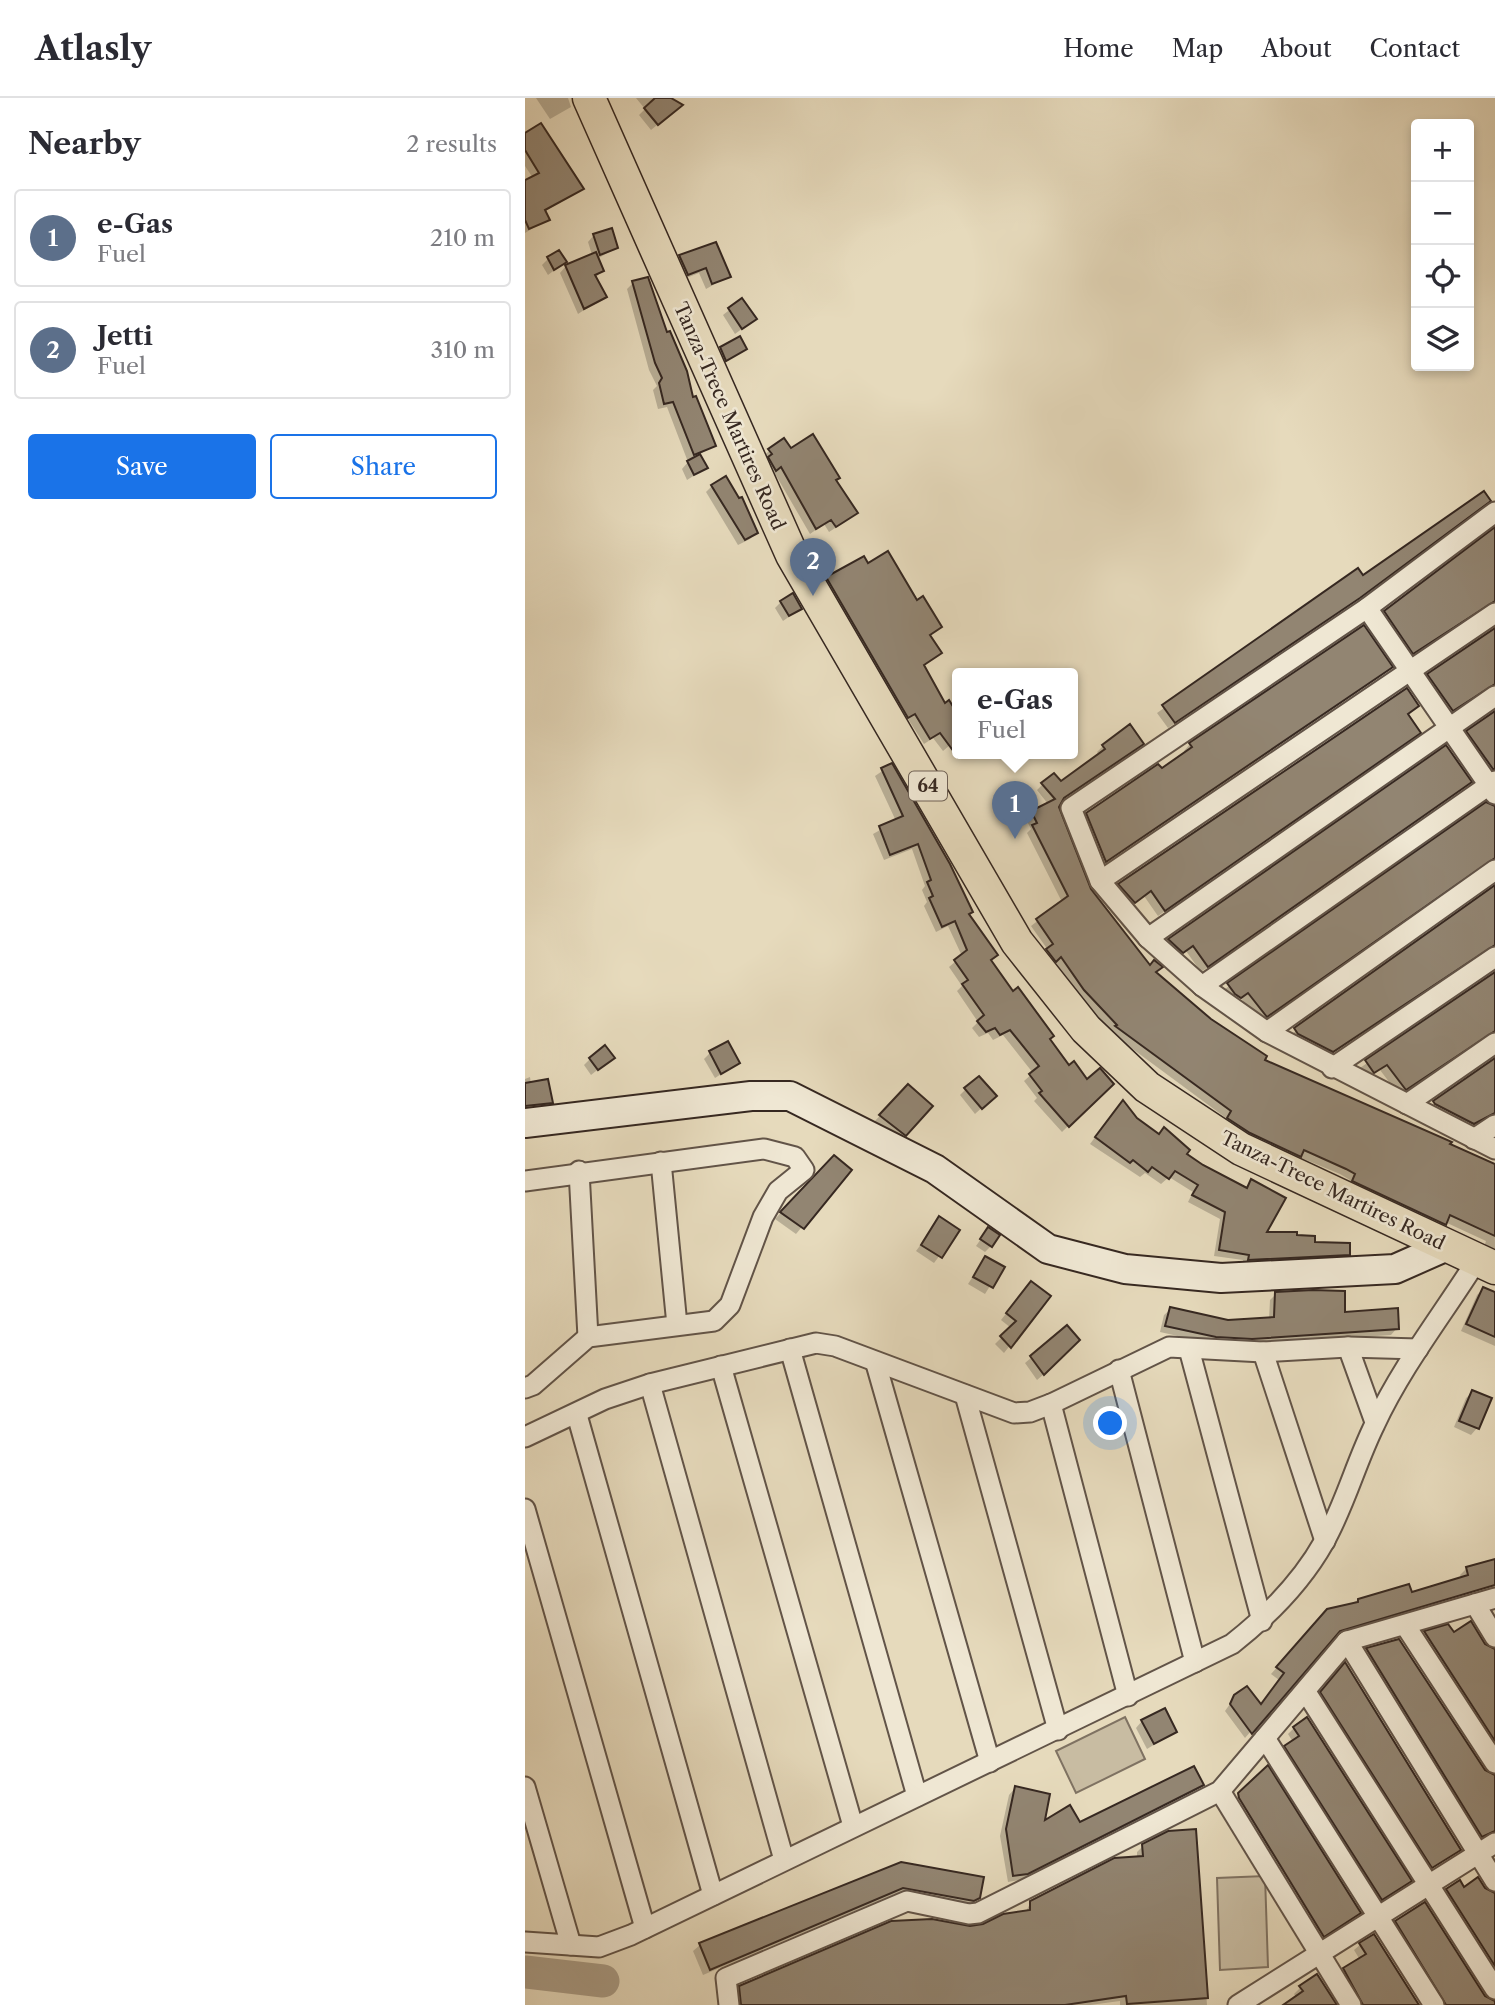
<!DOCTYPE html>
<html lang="en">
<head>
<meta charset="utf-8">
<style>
	:root { --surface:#fff; --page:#f7f7f7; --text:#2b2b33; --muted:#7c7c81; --line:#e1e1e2; --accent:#1a73e8 }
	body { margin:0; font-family:"Libre Caslon Text",serif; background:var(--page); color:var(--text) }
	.controls { position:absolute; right:21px; top:21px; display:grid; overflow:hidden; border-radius:7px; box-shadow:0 4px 10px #0003 }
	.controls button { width:63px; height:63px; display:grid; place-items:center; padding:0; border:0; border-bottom:2px solid var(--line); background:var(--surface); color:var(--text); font:35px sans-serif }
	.you { position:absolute; left:586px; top:1326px; width:24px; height:24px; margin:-18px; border:5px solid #fff; border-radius:50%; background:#1a73e8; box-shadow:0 0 0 10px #1a73e833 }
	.badge { display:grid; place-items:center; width:46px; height:46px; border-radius:50%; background:var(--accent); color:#fff; font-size:23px; font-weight:700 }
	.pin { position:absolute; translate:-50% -58px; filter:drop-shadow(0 2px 4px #0008) }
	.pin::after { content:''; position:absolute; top:37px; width:24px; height:21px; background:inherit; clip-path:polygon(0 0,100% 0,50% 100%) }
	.popup { position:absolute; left:427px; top:570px; width:126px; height:91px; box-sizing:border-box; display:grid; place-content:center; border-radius:7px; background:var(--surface); filter:drop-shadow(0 2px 5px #0005); font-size:23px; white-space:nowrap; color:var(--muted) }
	.popup b { font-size:26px; color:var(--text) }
	.popup::after { content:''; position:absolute; left:50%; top:100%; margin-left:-14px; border:14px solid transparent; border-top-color:var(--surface) }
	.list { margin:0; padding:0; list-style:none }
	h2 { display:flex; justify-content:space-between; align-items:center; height:91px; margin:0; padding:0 28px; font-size:30px }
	h2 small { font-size:23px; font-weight:400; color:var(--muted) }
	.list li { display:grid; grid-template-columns:46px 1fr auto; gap:21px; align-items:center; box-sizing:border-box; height:98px; margin:0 14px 14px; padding:0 14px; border:2px solid var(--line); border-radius:7px }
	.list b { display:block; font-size:26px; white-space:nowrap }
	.list p { margin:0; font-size:23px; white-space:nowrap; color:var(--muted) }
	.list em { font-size:23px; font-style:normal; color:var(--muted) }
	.actions { display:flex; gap:14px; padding:21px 28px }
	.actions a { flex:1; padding:16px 0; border:2px solid var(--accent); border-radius:7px; text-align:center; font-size:24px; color:var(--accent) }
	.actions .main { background:var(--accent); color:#fff }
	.icon { flex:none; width:38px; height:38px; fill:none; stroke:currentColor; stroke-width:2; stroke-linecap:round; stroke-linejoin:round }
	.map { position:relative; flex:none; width:970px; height:1907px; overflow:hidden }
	header { display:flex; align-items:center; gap:42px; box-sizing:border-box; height:98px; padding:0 35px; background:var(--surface); border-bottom:2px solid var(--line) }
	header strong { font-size:33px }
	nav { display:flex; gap:38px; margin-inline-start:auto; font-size:24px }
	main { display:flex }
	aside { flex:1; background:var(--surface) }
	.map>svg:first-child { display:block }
	.green { fill:#c8bca2; stroke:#7f7262; stroke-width:2 }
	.shadow { fill:#0003 }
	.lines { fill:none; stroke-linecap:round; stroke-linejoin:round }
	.river { stroke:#aa9d87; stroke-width:33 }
	.building { fill:#928572; stroke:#362821; stroke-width:2 }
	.street-casing { stroke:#625448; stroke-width:23 }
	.secondary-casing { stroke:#362821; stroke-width:32 }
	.primary-casing { stroke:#362821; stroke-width:35 }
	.street { stroke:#efe7d3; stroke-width:19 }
	.secondary { stroke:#efe7d3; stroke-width:28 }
	.primary { stroke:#e6dabc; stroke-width:32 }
	.labels { text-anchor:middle; stroke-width:5; stroke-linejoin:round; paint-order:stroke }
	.shield { fill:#efe7d3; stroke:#6e6156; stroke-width:2 }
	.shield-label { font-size:18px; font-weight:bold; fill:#362821 }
	.street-label { font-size:19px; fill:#362821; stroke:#efe7d3 }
</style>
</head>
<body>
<header>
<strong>Atlasly</strong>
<nav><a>Home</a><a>Map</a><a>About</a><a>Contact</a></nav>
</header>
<main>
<aside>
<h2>Nearby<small>2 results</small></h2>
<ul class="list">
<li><span class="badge" style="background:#5c6f8a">1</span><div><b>e-Gas</b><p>Fuel</p></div><em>210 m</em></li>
<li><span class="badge" style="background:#5c6f8a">2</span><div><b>Jetti</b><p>Fuel</p></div><em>310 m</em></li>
</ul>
<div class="actions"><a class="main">Save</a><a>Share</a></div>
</aside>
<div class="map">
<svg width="970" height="1907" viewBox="0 0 970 1907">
	<rect width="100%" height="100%" fill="#e6dabc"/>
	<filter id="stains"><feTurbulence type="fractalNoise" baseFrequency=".00286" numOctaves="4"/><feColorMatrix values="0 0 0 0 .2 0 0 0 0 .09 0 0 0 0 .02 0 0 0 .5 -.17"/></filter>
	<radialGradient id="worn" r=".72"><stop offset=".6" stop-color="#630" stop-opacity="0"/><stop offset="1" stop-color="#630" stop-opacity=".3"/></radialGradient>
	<!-- green -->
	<g class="green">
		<polygon points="600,1619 620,1661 551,1695 531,1653"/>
		<polygon points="740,1778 743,1869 695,1872 692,1780"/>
	</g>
	<!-- shadow -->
	<g class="shadow">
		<polygon points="11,0 43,0 46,9 25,21"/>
		<polygon points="111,0 143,0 149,13 126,32 114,17 120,11"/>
		<polygon points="0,37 56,91 19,114 23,121 0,135 0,84 8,80 0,68"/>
		<polygon points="69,137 91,150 72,161 77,173 70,180 80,198 53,216 35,175 41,168 67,157 63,144"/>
		<polygon points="155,158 204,178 181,191 174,175 156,182 149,164"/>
		<polygon points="23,161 40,164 23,177 17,167"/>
		<polygon points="108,185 189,347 174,357 181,370 162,382 157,371 163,364 142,309 133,311 128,292 132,288 124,272 102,191"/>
		<polygon points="217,202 230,221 210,236 198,217"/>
		<polygon points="196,250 220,251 195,268 190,257"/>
		<polygon points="258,342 266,353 309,383 330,415 324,421 304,434 299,426 285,436 249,374 244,377 238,358"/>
		<polygon points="187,388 231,434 225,441 213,447 181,394"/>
		<polygon points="958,409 827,506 643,630 632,615 833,472 838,479"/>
		<polygon points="970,430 970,511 955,510 881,560 854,520"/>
		<polygon points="342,467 392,505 397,500 410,517 408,535 404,538 415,554 397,568 419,607 424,605 432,618 428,627 432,641 418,653 408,640 399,646 383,621 376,625 296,487 302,481"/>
		<polygon points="256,504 275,511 258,523 250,510"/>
		<polygon points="970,532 970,594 956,593 921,618 897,583"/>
		<polygon points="866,569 860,575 574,769 556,722 562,716 636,673 661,655 659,653 665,646"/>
		<polygon points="970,615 970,681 936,640"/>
		<polygon points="881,617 888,640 633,818 619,798 603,810 588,793"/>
		<polygon points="617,645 536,702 532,708 562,788 630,875 738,963 970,1070 970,1159 958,1152 961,1143 920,1124 914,1132 822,1089 825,1082 815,1076 774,1059 769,1064 697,1026 701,1020 586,935 553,898 529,864 524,868 516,858 523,852 506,828 537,804 502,735 506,731 501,721 523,706 512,692 518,686 536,686 575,658 572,654 578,648"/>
		<polygon points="921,649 945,684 939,690 676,874 661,853 651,860 638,848"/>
		<polygon points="366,667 464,863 544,969 562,984 586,986 537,1034 509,1003 512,1000 499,983 508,975 478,937 468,942 463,935 454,939 447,930 453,924 432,893 437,888 424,869 437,858 423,828 411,834 399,808 402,804 397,792 400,788 387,751 359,762 348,736 371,723 350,678"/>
		<polygon points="970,709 970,768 955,768 735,924 716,900 709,905 697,893"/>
		<polygon points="970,789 970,856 955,854 801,960 764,938"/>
		<polygon points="970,876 970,942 955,941 874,997 855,972 843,981 835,970"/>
		<polygon points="185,955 213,965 190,980 179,961"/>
		<polygon points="65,961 81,965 66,977 59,967"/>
		<polygon points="970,962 970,1017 942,1032 903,1010"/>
		<polygon points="5,979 6,986 26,1004 19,1011 0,1014 0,981"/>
		<polygon points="383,988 405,1008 373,1043 349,1024"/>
		<polygon points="441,991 463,1004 450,1016 435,997"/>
		<polygon points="592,1010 678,1068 720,1091 727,1083 739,1135 771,1138 823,1156 817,1162 718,1167 718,1162 689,1158 695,1121 663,1104 668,1094 644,1079 636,1086 620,1075 615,1079 565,1046"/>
		<polygon points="309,1059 324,1072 271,1136 250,1121"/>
		<polygon points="415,1121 433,1133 409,1165 391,1153"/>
		<polygon points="463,1131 466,1148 460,1154 451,1148"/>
		<polygon points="460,1160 477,1169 460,1196 443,1186"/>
		<polygon points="500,1191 524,1198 479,1255 470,1246 486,1230 476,1222"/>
		<polygon points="958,1191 970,1196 970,1248 936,1233 952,1197"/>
		<polygon points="751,1196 818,1216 872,1230 866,1237 720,1247 684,1245 635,1234 639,1217 646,1211 703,1223 744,1221 745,1202"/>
		<polygon points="542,1229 530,1262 532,1265 512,1282 500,1265"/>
		<polygon points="948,1294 952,1330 946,1337 929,1329 941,1300"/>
		<polygon points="970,1463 970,1490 809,1538 720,1640 700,1613 710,1599 735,1608 754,1582 746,1576 796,1520 833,1502 886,1497 937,1481 935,1477 942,1470"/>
		<polygon points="923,1528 928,1537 970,1551 970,1658 894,1541 900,1535"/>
		<polygon points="873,1543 958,1673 970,1678 970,1734 964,1739 951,1744 836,1558 842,1552"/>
		<polygon points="814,1572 934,1751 901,1775 790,1601"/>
		<polygon points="617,1623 650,1634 622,1651 611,1630"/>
		<polygon points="769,1630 885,1783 850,1807 754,1655 768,1644 763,1636"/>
		<polygon points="742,1670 834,1815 792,1843 708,1703"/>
		<polygon points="677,1687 670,1693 495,1782 483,1784 475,1738 484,1697 490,1690 517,1725 554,1726"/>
		<polygon points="669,1733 682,1907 595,1907 595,1903 565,1907 210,1907 209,1896 215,1889 500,1815 506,1804 612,1761 612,1754 619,1747"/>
		<polygon points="377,1766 453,1800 442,1809 370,1796 178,1877 168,1853 175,1847"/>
		<polygon points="939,1791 970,1795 970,1884 916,1798 922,1792"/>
		<polygon points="871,1824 958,1899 970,1905 970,1907 914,1907 865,1830"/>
		<polygon points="836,1846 892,1907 831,1907 813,1878 835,1862 829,1852"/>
		<polygon points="792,1878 810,1907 761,1907 772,1900 769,1896 775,1890"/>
	</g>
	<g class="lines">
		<!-- river -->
		<polyline class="river" points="0,1874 78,1883"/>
	</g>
	<!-- building -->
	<g class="building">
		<polygon points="130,0 146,0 158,7 133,27 119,10"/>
		<polygon points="16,25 59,91 20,112 25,122 4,131 0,122 0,82 14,75 0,52 0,35"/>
		<polygon points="87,130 93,150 75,157 68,136"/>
		<polygon points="191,144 206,179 187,186 181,170 163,177 154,157"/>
		<polygon points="34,152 42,164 29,172 22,159"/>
		<polygon points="71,154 79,173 70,177 82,199 59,211 40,167"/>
		<polygon points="123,179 142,234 145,233 162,273 168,299 171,298 191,348 169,357 148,304 139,306 134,285 137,280 130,265 107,183"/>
		<polygon points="217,200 232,221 217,231 203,210"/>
		<polygon points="215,238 222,251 201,263 195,249"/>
		<polygon points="288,336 315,380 311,382 333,415 311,429 306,422 291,431 256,369 251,373 243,359 247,356 243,351 259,340 266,350"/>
		<polygon points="175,356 183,370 169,377 162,363"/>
		<polygon points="201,378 214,400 217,399 233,435 220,442 186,387"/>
		<polygon points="959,393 966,403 835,500 650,625 637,607 833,470 838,477"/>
		<polygon points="970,429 970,503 888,556 859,513"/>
		<polygon points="363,453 392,502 398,498 417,529 405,537 417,555 399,567 420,605 424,602 432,615 432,658 415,635 405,641 390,616 383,620 301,479 339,458 343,465"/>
		<polygon points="268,495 277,511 264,518 255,503"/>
		<polygon points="839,527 868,569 581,764 561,715 633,666 637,670 667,649 664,645"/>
		<polygon points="970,530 970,586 928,613 902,576"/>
		<polygon points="882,590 894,608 883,616 896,635 640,813 626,793 610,805 593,786"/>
		<polygon points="970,613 970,671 968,671 941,633"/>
		<polygon points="605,626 619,646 539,700 534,709 566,791 625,867 629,862 638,869 631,874 686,921 742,958 740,962 927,1044 925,1046 970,1066 970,1138 925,1117 921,1127 827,1083 830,1076 821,1071 779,1052 776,1059 725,1035 702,1020 706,1013 590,928 592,927 559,892 536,859 531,864 521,851 528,846 511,821 543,798 507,727 512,725 506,713 530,701 516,685 529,675 536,683 580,651 577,647"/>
		<polygon points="921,647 947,684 683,869 668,848 658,855 643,841"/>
		<polygon points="367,665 425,766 448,814 444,816 473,857 466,862 488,893 493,889 529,938 525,941 544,967 549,963 562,981 575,970 589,986 544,1029 514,995 517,993 504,976 514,968 485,932 475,937 470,930 461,934 452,923 459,917 437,886 443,882 429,862 442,852 430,823 417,829 404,800 408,798 402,784 406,782 393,746 365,757 354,728 378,718 356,670"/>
		<polygon points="961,704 970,708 970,760 742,919 723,895 716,900 710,896 702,885"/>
		<polygon points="970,787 970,847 808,954 773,936 769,930"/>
		<polygon points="970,874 970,933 881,992 862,967 849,975 840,962"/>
		<polygon points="203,943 215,965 196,976 184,953"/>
		<polygon points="80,947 90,960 73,972 64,960"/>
		<polygon points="970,960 970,1015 949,1026 910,1006 908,1003"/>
		<polygon points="454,978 472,998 457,1011 439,990"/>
		<polygon points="23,981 28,1005 0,1008 0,985"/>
		<polygon points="383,986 408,1008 381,1038 354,1017"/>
		<polygon points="598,1002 612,1020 634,1036 639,1029 665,1052 662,1056 678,1067 722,1090 726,1081 761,1100 742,1134 772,1134 772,1137 790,1138 790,1144 825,1145 825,1157 723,1162 724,1157 694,1152 700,1114 667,1097 673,1087 650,1073 644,1081 627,1069 623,1074 608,1062 605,1065 570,1039"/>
		<polygon points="309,1057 327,1072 279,1131 255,1114"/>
		<polygon points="414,1118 435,1132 417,1160 396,1147"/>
		<polygon points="463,1129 475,1137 467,1149 455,1141"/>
		<polygon points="460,1158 480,1169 468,1190 448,1179"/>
		<polygon points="506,1183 526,1198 486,1250 475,1238 491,1223 481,1215"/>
		<polygon points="958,1189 970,1194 970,1239 941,1226"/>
		<polygon points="788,1192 820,1193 820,1214 873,1210 874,1231 727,1241 691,1239 640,1228 645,1209 703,1222 749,1219 750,1194"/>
		<polygon points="542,1227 555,1242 519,1277 505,1258"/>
		<polygon points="947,1292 967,1300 954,1331 934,1323"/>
		<polygon points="970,1461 970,1487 815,1533 727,1636 705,1606 709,1597 722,1588 736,1606 759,1575 751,1569 802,1511 833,1504 833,1501 884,1486 887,1494 943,1477 941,1469"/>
		<polygon points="946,1523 960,1546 970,1551 970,1643 899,1533 923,1526 929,1534"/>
		<polygon points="874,1541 960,1672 970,1677 970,1733 957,1739 841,1550"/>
		<polygon points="820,1564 936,1752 907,1770 795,1594"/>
		<polygon points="640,1610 652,1634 629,1646 616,1622"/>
		<polygon points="782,1619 887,1783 857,1802 759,1648 774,1638 768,1629"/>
		<polygon points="743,1667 836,1815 799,1839 714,1700 713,1695"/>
		<polygon points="669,1668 679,1687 503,1776 488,1778 481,1731 490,1688 525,1696 520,1722 545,1707 555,1724"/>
		<polygon points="671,1731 683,1900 602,1906 601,1898 540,1907 216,1907 214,1888 366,1823 407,1821 445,1828 458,1826 478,1816 505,1812 505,1803 589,1760 618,1758 617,1746 643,1733"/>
		<polygon points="376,1764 459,1779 455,1800 449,1803 378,1790 185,1872 174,1845"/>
		<polygon points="953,1779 960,1790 970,1795 970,1868 921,1791 935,1782 939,1789"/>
		<polygon points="900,1804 960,1898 970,1903 970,1907 921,1907 870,1823"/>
		<polygon points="849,1836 894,1907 838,1907 818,1870 841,1856 834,1845"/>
		<polygon points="792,1876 812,1907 758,1907 778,1893 774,1888"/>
	</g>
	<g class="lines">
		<defs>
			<g id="street">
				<polyline points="970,414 842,510 546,710 575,783 623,840 677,888 742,934 970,1051"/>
				<polyline points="842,510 970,696"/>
				<polyline points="575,783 970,515"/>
				<polyline points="623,840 970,598"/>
				<polyline points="677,888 970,683"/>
				<polyline points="742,934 970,772"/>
				<polyline points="807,970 970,859"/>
				<polyline points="882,1006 970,945"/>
				<polyline points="949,1041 970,1027"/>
				<polyline points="136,1064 152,1227"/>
				<polyline points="54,1073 63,1239"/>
				<polyline points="0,1083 239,1051 270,1059 279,1072 253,1093 238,1119 205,1207 189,1223 63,1239 8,1287 0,1290"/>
				<polyline points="823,1249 850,1324"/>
				<polyline points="265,1251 392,1698"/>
				<polyline points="664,1251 737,1523"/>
				<polyline points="738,1254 800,1443"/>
				<polyline points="351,1266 465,1664"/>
				<polyline points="196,1268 328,1728"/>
				<polyline points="594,1272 670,1564"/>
				<polyline points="125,1286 259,1762"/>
				<polyline points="440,1297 533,1632"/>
				<polyline points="526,1306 603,1598"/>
				<polyline points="52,1317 188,1797"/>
				<polyline points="0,1339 80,1301 125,1286 291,1245 310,1248 489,1315 505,1314 526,1306 644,1249 738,1254 823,1249 893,1251"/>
				<polyline points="0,1411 120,1830"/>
				<polyline points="950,1506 970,1539"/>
				<polyline points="880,1527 970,1665"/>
				<polyline points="822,1543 970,1783"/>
				<polyline points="781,1594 970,1891"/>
				<polyline points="740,1640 909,1907"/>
				<polyline points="0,1689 46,1847"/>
				<polyline points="695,1693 826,1907"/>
				<path d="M 0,1844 L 74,1849 L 106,1837 L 707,1546 C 744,1517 776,1485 799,1444 C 820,1407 831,1364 850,1326 C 877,1268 918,1216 952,1162"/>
				<polyline points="204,1907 201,1880 382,1803 444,1816 453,1815 695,1693 822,1543 970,1500"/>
				<polyline points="713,1907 970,1745"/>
			</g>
			<polyline id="secondary" points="0,1025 226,998 265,998 410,1071 523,1151 600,1171 696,1180 870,1171 922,1148"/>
			<polyline id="primary" points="64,0 267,457 492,844 561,931 622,989 716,1051 970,1170"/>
		</defs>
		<!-- street casing -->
		<use href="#street" class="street-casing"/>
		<!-- secondary casing -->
		<use href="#secondary" class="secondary-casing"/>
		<!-- primary casing -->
		<use href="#primary" class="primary-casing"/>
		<!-- street -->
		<use href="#street" class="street"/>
		<!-- secondary -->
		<use href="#secondary" class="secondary"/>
		<!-- primary -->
		<use href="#primary" class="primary"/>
	</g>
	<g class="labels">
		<!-- shield labels -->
		<rect class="shield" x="384" y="673.5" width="38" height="29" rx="5"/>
		<g class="shield-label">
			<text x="403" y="694">64</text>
		</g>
		<!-- street labels -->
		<g class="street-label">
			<text transform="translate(205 318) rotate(66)" y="7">Tanza-Trece Martires Road</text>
			<text transform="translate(808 1092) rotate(26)" y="7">Tanza-Trece Martires Road</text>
		</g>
	</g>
	<rect width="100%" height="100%" filter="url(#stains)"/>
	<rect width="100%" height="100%" fill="url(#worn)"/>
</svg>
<div class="controls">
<button>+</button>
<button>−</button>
<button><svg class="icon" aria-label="locate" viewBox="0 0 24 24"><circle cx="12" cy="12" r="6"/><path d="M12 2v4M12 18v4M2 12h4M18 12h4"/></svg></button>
<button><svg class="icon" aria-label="layers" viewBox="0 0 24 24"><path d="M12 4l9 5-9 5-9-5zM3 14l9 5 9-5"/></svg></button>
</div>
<div class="you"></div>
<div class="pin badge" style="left:490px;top:741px;background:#5c6f8a">1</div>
<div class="popup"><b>e-Gas</b>Fuel</div>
<div class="pin badge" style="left:288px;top:498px;background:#5c6f8a">2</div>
</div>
</main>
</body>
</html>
